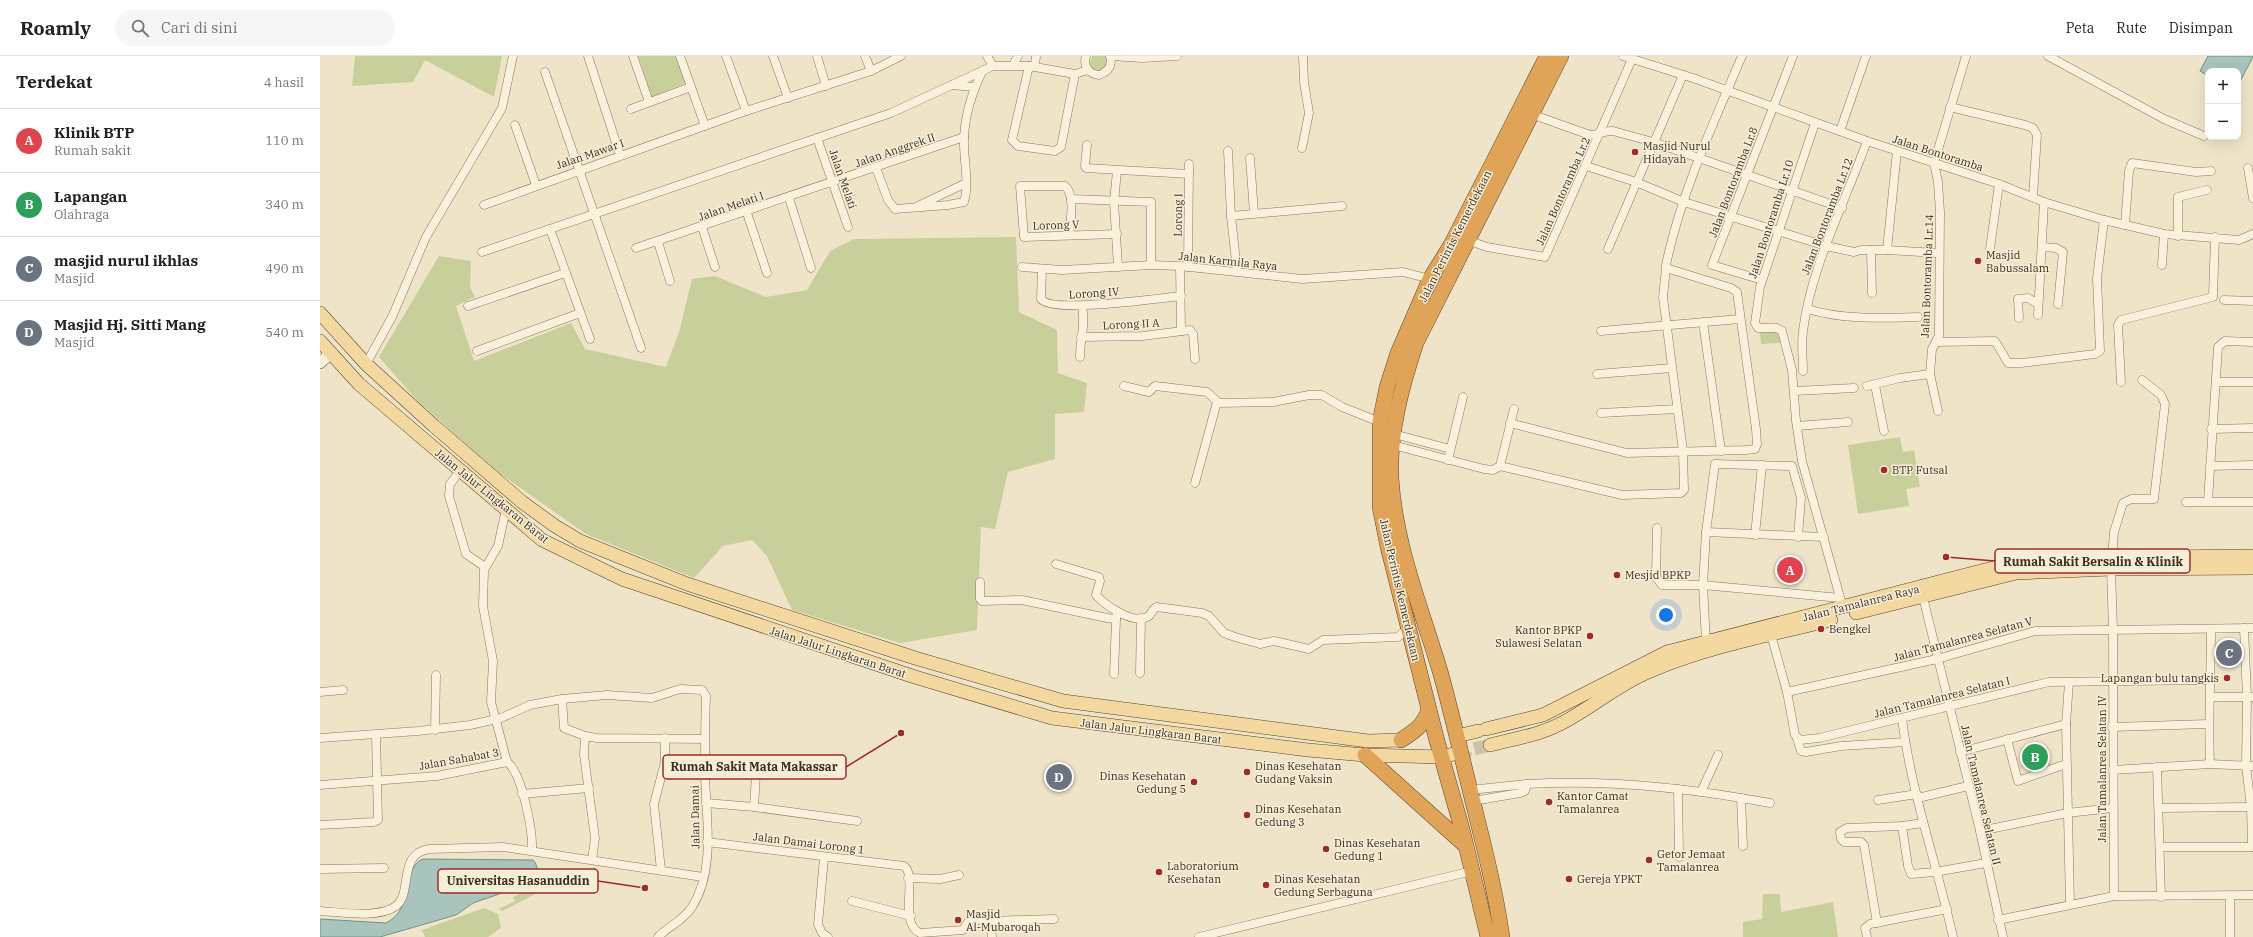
<!DOCTYPE html>
<html lang="id">
<head>
<meta charset="utf-8">
<style>
	:root { --surface:#fff; --page:#f6f6f6; --text:#222; --muted:#767676; --line:#e0e0e0; --accent:#d93025 }
	body { margin:0; font-family:"IBM Plex Serif",serif; background:var(--page); color:var(--text) }
	.controls { position:absolute; right:12px; top:12px; display:grid; overflow:hidden; border-radius:8px; box-shadow:0 4px 16px #0002 }
	.controls button { width:36px; height:36px; display:grid; place-items:center; padding:0; border:0; border-bottom:1px solid var(--line); background:var(--surface); color:var(--text); font:20px sans-serif }
	.you { position:absolute; left:1346px; top:559px; width:14px; height:14px; margin:-10px; border:3px solid #fff; border-radius:50%; background:#1a73e8; box-shadow:0 0 0 6px #1a73e833 }
	.badge { display:grid; place-items:center; width:26px; height:26px; border-radius:50%; background:var(--accent); color:#fff; font-size:13px; font-weight:700 }
	.pin { position:absolute; translate:-50% -50%; border:2px solid #fff; box-shadow:0 1px 4px #0006 }
	.list { margin:0; padding:0; list-style:none }
	h2 { display:flex; justify-content:space-between; align-items:center; height:52px; margin:0; padding:0 16px; font-size:17px }
	h2 small { font-size:13px; font-weight:400; color:var(--muted) }
	.list li { display:grid; grid-template-columns:26px 1fr auto; gap:12px; align-items:center; box-sizing:border-box; height:64px; padding:0 16px; border-top:1px solid var(--line) }
	.list b { display:block; font-size:15px; white-space:nowrap }
	.list p { margin:0; font-size:13px; white-space:nowrap; color:var(--muted) }
	.list em { font-size:13px; font-style:normal; color:var(--muted) }
	.icon { flex:none; width:22px; height:22px; fill:none; stroke:currentColor; stroke-width:2; stroke-linecap:round; stroke-linejoin:round }
	.map { position:relative; flex:none; width:1933px; height:881px; overflow:hidden }
	header { display:flex; align-items:center; gap:24px; box-sizing:border-box; height:56px; padding:0 20px; background:var(--surface); border-bottom:1px solid var(--line) }
	header strong { font-size:19px }
	nav { display:flex; gap:22px; margin-inline-start:auto; font-size:14px }
	.search { width:280px; height:36px; background:var(--page); display:flex; align-items:center; gap:10px; box-sizing:border-box; padding:0 14px; border-radius:22px; color:var(--muted); font-size:15px }
	main { display:flex }
	aside { flex:1; background:var(--surface) }
	.map>svg:first-child { display:block }
	.green { fill:#c9cf9b }
	.water { fill:#a9c4bc; stroke:#6f938a }
	.lines { fill:none; stroke-linecap:round; stroke-linejoin:round }
	.primary-tunnel { stroke:#ccc0a6; stroke-width:13; stroke-dasharray:13 6; stroke-linecap:butt }
	.street-casing { stroke:#8d765c; stroke-width:9 }
	.secondary-casing { stroke:#6f573f; stroke-width:12 }
	.primary-casing { stroke:#5b4430; stroke-width:14 }
	.highway-casing { stroke:#5b4430; stroke-width:16 }
	.street { stroke:#faf1dc; stroke-width:8 }
	.secondary { stroke:#faf1dc; stroke-width:11 }
	.primary { stroke:#f3d9a0; stroke-width:13 }
	.highway { stroke:#e0a458; stroke-width:15 }
	.poi-dot { fill:#9e2a2b; stroke:#f7eed8; stroke-width:1.5 }
	.labels { text-anchor:middle; stroke-width:3; stroke-linejoin:round; paint-order:stroke }
	.poi-label { font-size:11px; fill:#3d2e20; stroke:#f7eed8; text-anchor:start }
	.street-label { font-size:11px; fill:#3d2e20; stroke:#f7eed8 }
	.leader { fill:none; stroke:#9e2a2b; stroke-width:1.5 }
	.callout-dot { fill:#9e2a2b; stroke:#f7eed8; stroke-width:1.5 }
	.callout { fill:#f7eed8; stroke:#9e2a2b; stroke-width:1.5 }
	.callout-label { font-size:12px; text-anchor:middle; font-weight:bold; fill:#3d2e20 }
</style>
</head>
<body>
<header>
<strong>Roamly</strong>
<div class="search"><svg class="icon" aria-label="search" viewBox="0 0 24 24"><circle cx="10" cy="10" r="6"/><path d="M15 15l6 6"/></svg>Cari di sini</div>
<nav><a>Peta</a><a>Rute</a><a>Disimpan</a></nav>
</header>
<main>
<aside>
<h2>Terdekat<small>4 hasil</small></h2>
<ul class="list">
<li><span class="badge" style="background:#e0444e">A</span><div><b>Klinik BTP</b><p>Rumah sakit</p></div><em>110 m</em></li>
<li><span class="badge" style="background:#2e9e5b">B</span><div><b>Lapangan</b><p>Olahraga</p></div><em>340 m</em></li>
<li><span class="badge" style="background:#6b7280">C</span><div><b>masjid nurul ikhlas</b><p>Masjid</p></div><em>490 m</em></li>
<li><span class="badge" style="background:#6b7280">D</span><div><b>Masjid Hj. Sitti Mang</b><p>Masjid</p></div><em>540 m</em></li>
</ul>
</aside>
<div class="map">
<svg width="1933" height="881" viewBox="0 0 1933 881">
	<rect width="100%" height="100%" fill="#f0e4c8"/>
	<!-- green -->
	<g class="green">
		<polygon points="35,0 182,0 174,41 105,4 93,26 32,30"/>
		<polygon points="318,0 358,0 367,27 332,41"/>
		<polygon points="772,0 786,0 789,8 777,17 769,10"/>
		<polygon points="696,181 699,256 737,274 738,317 767,327 764,356 735,358 735,403 688,416 675,473 661,471 657,574 580,587 472,554 447,500 432,484 403,490 374,522 266,478 172,412 94,341 59,301 119,200 151,205 150,231 155,241 136,250 154,305 251,267 265,293 346,311 359,276 372,223 395,220 446,241 487,234 510,195 534,183"/>
		<polygon points="1440,276 1460,276 1460,287 1441,288"/>
		<polygon points="1580,381 1583,396 1594,394 1600,431 1586,433 1589,450 1538,458 1528,389"/>
		<polygon points="1728,691 1730,709 1702,711 1701,692"/>
		<polygon points="226,828 229,831 182,855 179,853 195,845 193,841 216,830"/>
		<polygon points="1443,838 1460,838 1461,856 1513,846 1518,881 1423,881 1423,866 1442,863"/>
		<polygon points="164,852 178,858 181,872 168,881 105,881 102,874"/>
	</g>
	<!-- water -->
	<g class="water">
		<polygon points="1888,0 1933,0 1933,1 1918,29 1918,15 1888,15 1888,20 1880,15"/>
		<path d="M 103,803 L 213,804 C 219,810 218,820 214,826 L 153,847 L 136,859 L 60,881 L 0,881 L 0,863 L 66,867 C 96,852 80,813 103,803 Z"/>
	</g>
	<g class="lines">
		<!-- primary-tunnel -->
		<polyline class="primary-tunnel" points="1143,705 1146,695 1170,689"/>
		<defs>
			<g id="street">
				<polyline points="268,0 300,99"/>
				<polyline points="313,0 329,46"/>
				<polyline points="360,0 385,70"/>
				<polyline points="406,0 426,55"/>
				<polyline points="453,0 468,42"/>
				<polyline points="497,0 506,30"/>
				<polyline points="545,0 551,15"/>
				<polyline points="667,0 673,10"/>
				<path d="M 766,0 C 763,10 768,18 779,19 C 788,16 793,10 790,0"/>
				<polyline points="791,0 822,2 857,0"/>
				<polyline points="1303,0 1373,22 1547,85 1679,128 1724,146 1784,164 1844,178 1919,184 1933,178"/>
				<polyline points="1728,0 1844,63 1884,80"/>
				<polyline points="693,9 698,0"/>
				<polyline points="709,10 692,84 698,90 735,95 741,91 755,18"/>
				<polyline points="715,10 716,0"/>
				<polyline points="225,16 321,292"/>
				<polyline points="632,29 655,31"/>
				<polyline points="1630,51 1705,69 1713,72 1717,79 1713,140"/>
				<polyline points="311,53 371,31"/>
				<path d="M 1211,58 L 1270,79 C 1278,80 1284,74 1293,75 L 1333,86 L 1522,152"/>
				<polyline points="1495,67 1440,231 1435,267 1438,272 1457,272 1462,275 1472,314 1476,365 1482,405 1523,552"/>
				<polyline points="195,69 216,129"/>
				<polyline points="1520,75 1546,0"/>
				<polyline points="497,82 528,171"/>
				<polyline points="767,89 765,110 766,112 869,118"/>
				<polyline points="982,92 989,57 984,26 983,0"/>
				<polyline points="908,95 911,160 917,215"/>
				<polyline points="930,102 934,157"/>
				<polyline points="1266,110 1316,126 1364,146 1506,190 1534,196 1541,194 1567,194 1618,197"/>
				<path d="M 556,112 L 568,144 L 575,153 L 628,149 L 644,146 C 650,126 643,102 644,82 C 645,59 653,34 663,14"/>
				<polyline points="1928,112 1933,142"/>
				<polyline points="797,115 794,146 798,211"/>
				<polyline points="469,142 491,212"/>
				<polyline points="751,143 831,146 831,209"/>
				<polyline points="164,149 426,55 551,15 581,0"/>
				<polyline points="598,150 646,127"/>
				<polyline points="427,157 447,217"/>
				<polyline points="911,160 1022,150"/>
				<polyline points="1805,169 1809,115 1812,107 1876,116 1891,115"/>
				<polyline points="382,171 395,211"/>
				<polyline points="230,173 270,283"/>
				<path d="M 749,179 C 750,166 756,140 745,130 L 700,130 L 704,181 L 797,178"/>
				<polyline points="1858,180 1858,141 1887,134"/>
				<polyline points="1147,184 1167,191 1225,201 1312,3"/>
				<polyline points="338,186 350,225"/>
				<polyline points="1722,191 1736,192 1743,196 1738,248"/>
				<polyline points="316,192 644,81"/>
				<polyline points="1288,193 1363,19"/>
				<polyline points="1670,193 1679,128"/>
				<polyline points="1551,194 1552,237"/>
				<polyline points="1567,194 1577,95"/>
				<polyline points="162,196 571,57 673,10 709,10 755,18 768,14"/>
				<path d="M 1346,209 C 1361,137 1393,68 1422,0"/>
				<polyline points="1842,209 1844,178"/>
				<polyline points="860,210 861,275"/>
				<polyline points="702,211 742,214 831,209 860,210 982,223 1083,216 1110,223"/>
				<polyline points="868,211 869,108"/>
				<path d="M 722,213 L 721,243 C 732,258 839,242 861,240"/>
				<polyline points="1442,224 1392,209 1473,0"/>
				<polyline points="1904,244 1933,245"/>
				<polyline points="148,250 245,217"/>
				<path d="M 1488,253 C 1522,264 1562,262 1598,261"/>
				<polyline points="1718,259 1724,146"/>
				<polyline points="1699,262 1698,243 1708,242 1718,248"/>
				<polyline points="1383,266 1401,395"/>
				<polyline points="1281,275 1420,263"/>
				<polyline points="761,281 823,280 870,274 873,278 875,303"/>
				<polyline points="1617,286 1675,285 1688,307 1701,307 1775,298 1780,295 1777,222 1784,164"/>
				<polyline points="157,295 260,257"/>
				<path d="M 760,301 C 760,282 766,269 762,250"/>
				<polyline points="46,308 72,261 106,181 182,52 193,0"/>
				<path d="M 1483,315 C 1483,302 1481,288 1483,275 C 1491,210 1525,147 1547,85"/>
				<polyline points="1277,318 1352,312"/>
				<polyline points="1801,326 1798,269 1801,264 1893,241 1895,181"/>
				<polyline points="1896,326 1933,326"/>
				<polyline points="1555,329 1564,375"/>
				<polyline points="804,330 829,336 835,330 887,336 899,347 953,346 989,339 1002,339 1022,351 1060,366"/>
				<polyline points="1547,330 1580,322 1610,318"/>
				<polyline points="1475,335 1534,332"/>
				<polyline points="1618,355 1610,318 1612,293 1619,280 1620,156 1618,126 1614,107 1646,0"/>
				<polyline points="1281,357 1357,353"/>
				<polyline points="1477,370 1528,366"/>
				<polyline points="1891,373 1933,372"/>
				<polyline points="1074,378 1130,393"/>
				<polyline points="1073,389 1164,413 1173,414 1180,410 1302,439 1361,437 1364,434 1363,395 1343,241 1346,212 1411,232 1417,236 1436,373 1437,388 1435,393 1426,394 1307,397 1190,367"/>
				<polyline points="1128,404 1143,341"/>
				<polyline points="1180,410 1194,353"/>
				<polyline points="1890,410 1933,409"/>
				<polyline points="140,415 130,428 129,440 146,498 165,511"/>
				<polyline points="875,427 897,346"/>
				<polyline points="1888,445 1898,291 1905,285 1933,286"/>
				<polyline points="1866,446 1933,446"/>
				<polyline points="186,453 178,490 164,514 163,550 173,605 171,646 187,706"/>
				<polyline points="1337,472 1336,521 1342,529 1383,529 1520,542"/>
				<polyline points="1386,476 1504,481"/>
				<polyline points="1435,479 1442,409"/>
				<polyline points="1792,502 1794,476 1803,447 1811,443 1834,443 1845,348 1841,339 1822,324"/>
				<path d="M 736,508 L 779,521 L 780,525 L 776,539 C 785,549 814,570 829,560 C 832,557 832,553 837,551 L 882,557 L 889,560 L 904,577 L 915,581 L 940,588 L 954,585 L 989,593 L 1003,584 L 1078,581 L 1089,571"/>
				<polyline points="1791,513 1793,574 1794,840"/>
				<polyline points="660,526 660,543 662,545 702,544 787,562 796,563 797,556"/>
				<polyline points="1602,537 1660,775 1683,881"/>
				<polyline points="1924,572 1927,641 1933,641"/>
				<polyline points="1450,575 1467,636 1475,679 1480,684 1499,682 1729,626 1891,624"/>
				<polyline points="1386,586 1383,529 1386,476 1395,408 1472,410 1481,442 1478,481"/>
				<polyline points="820,617 821,562"/>
				<polyline points="794,618 796,563"/>
				<polyline points="0,636 23,634"/>
				<polyline points="1467,636 1617,603 1715,575 1933,572"/>
				<polyline points="1891,641 1927,641 1926,710 1931,751 1932,791"/>
				<polyline points="242,643 244,672 265,680 277,682 385,683"/>
				<path d="M 1582,662 C 1591,737 1617,808 1633,881"/>
				<polyline points="1746,668 1750,848"/>
				<polyline points="1792,671 1888,668"/>
				<polyline points="115,674 116,619"/>
				<polyline points="265,680 264,699 275,782 272,804"/>
				<path d="M 0,682 L 98,675 L 150,669 L 181,662 L 210,649 L 242,643 L 287,639 L 332,642 L 360,633 L 382,634 L 386,640 C 385,667 385,693 385,719 C 386,762 396,813 372,851 C 364,864 349,870 338,881"/>
				<polyline points="1477,682 1481,695 1486,696 1521,690 1585,686"/>
				<polyline points="1687,683 1698,725 1746,708"/>
				<polyline points="1640,696 1746,668 1749,626"/>
				<path d="M 1890,708 C 1888,663 1891,619 1891,573"/>
				<polyline points="1837,711 1841,841"/>
				<polyline points="1793,714 1890,708 1933,710"/>
				<path d="M 0,729 L 117,720 L 187,706 C 202,716 213,776 212,794"/>
				<polyline points="1358,733 1359,801"/>
				<path d="M 1150,734 C 1169,732 1188,730 1207,728 C 1288,723 1370,732 1450,747"/>
				<polyline points="1381,736 1398,699"/>
				<polyline points="202,738 269,732"/>
				<polyline points="1421,742 1423,790"/>
				<polyline points="1598,742 1648,730"/>
				<polyline points="1558,744 1597,738"/>
				<polyline points="1153,745 1200,737 1205,735 1207,728"/>
				<polyline points="386,747 434,751 537,765"/>
				<polyline points="434,751 437,703"/>
				<polyline points="1839,752 1931,751"/>
				<polyline points="0,769 54,766 58,764 56,679"/>
				<polyline points="1582,770 1588,810 1591,818 1615,816 1666,807"/>
				<polyline points="1660,775 1747,757 1793,752"/>
				<path d="M 387,786 L 584,810 C 598,819 578,868 600,877 L 643,874 L 650,863 L 670,865 L 672,881"/>
				<polyline points="1841,791 1933,791"/>
				<polyline points="504,802 498,868 502,877 508,881"/>
				<polyline points="0,813 64,812"/>
				<polyline points="341,814 334,748 345,706 345,682"/>
				<polyline points="588,822 620,823 639,819"/>
				<polyline points="532,845 591,860"/>
				<path d="M 0,855 C 21,856 58,863 76,850 C 93,837 77,798 109,793 L 183,791 L 383,821"/>
				<polyline points="1678,864 1794,840 1933,839"/>
				<polyline points="670,865 734,863"/>
				<polyline points="1557,867 1544,789 1541,786 1524,786 1521,783 1520,776 1527,772 1582,770 1603,767"/>
				<polyline points="879,881 1152,815"/>
				<polyline points="1547,881 1545,872 1550,868 1627,853"/>
				<polyline points="1910,881 1910,840"/>
			</g>
			<polyline id="secondary" points="0,307 11,297"/>
			<g id="primary">
				<polyline points="0,257 46,308 114,370 202,446 235,470 260,485 367,528 595,602 743,645 1048,685 1081,684"/>
				<polyline points="0,285 39,328 222,484 302,523 595,621 732,662 988,694 1045,699 1122,701 1141,696"/>
				<polyline points="1536,557 1696,517 1791,513 1933,512"/>
				<polyline points="1166,673 1223,659 1347,596 1692,507 1738,502 1933,500"/>
				<polyline points="1137,680 1158,675"/>
				<path d="M 1170,689 C 1193,683 1219,679 1240,668 C 1270,653 1297,629 1328,616 C 1386,591 1450,579 1511,564"/>
			</g>
			<g id="highway">
				<path d="M 1081,684 C 1095,675 1103,670 1109,654"/>
				<polyline points="1045,699 1146,790"/>
				<polyline points="1168,881 1142,773 1117,685 1068,491 1060,451 1060,366 1067,331 1078,297 1110,223 1131,189 1227,0"/>
				<path d="M 1182,881 C 1175,831 1162,783 1150,734 C 1140,694 1131,654 1120,615 C 1101,552 1075,488 1071,422 C 1069,376 1082,329 1096,287 L 1241,0"/>
			</g>
		</defs>
		<!-- street casing -->
		<use href="#street" class="street-casing"/>
		<!-- secondary casing -->
		<use href="#secondary" class="secondary-casing"/>
		<!-- primary casing -->
		<use href="#primary" class="primary-casing"/>
		<!-- highway casing -->
		<use href="#highway" class="highway-casing"/>
		<!-- street -->
		<use href="#street" class="street"/>
		<!-- secondary -->
		<use href="#secondary" class="secondary"/>
		<!-- primary -->
		<use href="#primary" class="primary"/>
		<!-- highway -->
		<use href="#highway" class="highway"/>
	</g>
	<!-- markers -->
	<g class="poi-dot">
		<circle cx="1315" cy="96" r="4"/>
		<circle cx="1658" cy="205" r="4"/>
		<circle cx="1564" cy="414" r="4"/>
		<circle cx="1297" cy="519" r="4"/>
		<circle cx="1501" cy="573" r="4"/>
		<circle cx="1270" cy="580" r="4"/>
		<circle cx="1907" cy="622" r="4"/>
		<circle cx="927" cy="716" r="4"/>
		<circle cx="874" cy="726" r="4"/>
		<circle cx="1229" cy="746" r="4"/>
		<circle cx="927" cy="759" r="4"/>
		<circle cx="1006" cy="793" r="4"/>
		<circle cx="1329" cy="804" r="4"/>
		<circle cx="839" cy="816" r="4"/>
		<circle cx="1249" cy="823" r="4"/>
		<circle cx="946" cy="829" r="4"/>
		<circle cx="638" cy="864" r="4"/>
	</g>
	<g class="labels">
		<!-- poi labels -->
		<g class="poi-label">
			<text x="1323" y="94">Masjid Nurul<tspan x="1323" dy="13">Hidayah</tspan></text>
			<text x="1666" y="203">Masjid<tspan x="1666" dy="13">Babussalam</tspan></text>
			<text x="1572" y="418">BTP Futsal</text>
			<text x="1305" y="523">Mesjid BPKP</text>
			<text x="1509" y="577">Bengkel</text>
			<text x="1262" y="578" text-anchor="end">Kantor BPKP<tspan x="1262" dy="13">Sulawesi Selatan</tspan></text>
			<text x="1899" y="626" text-anchor="end">Lapangan bulu tangkis</text>
			<text x="935" y="714">Dinas Kesehatan<tspan x="935" dy="13">Gudang Vaksin</tspan></text>
			<text x="866" y="724" text-anchor="end">Dinas Kesehatan<tspan x="866" dy="13">Gedung 5</tspan></text>
			<text x="1237" y="744">Kantor Camat<tspan x="1237" dy="13">Tamalanrea</tspan></text>
			<text x="935" y="757">Dinas Kesehatan<tspan x="935" dy="13">Gedung 3</tspan></text>
			<text x="1014" y="791">Dinas Kesehatan<tspan x="1014" dy="13">Gedung 1</tspan></text>
			<text x="1337" y="802">Getor Jemaat<tspan x="1337" dy="13">Tamalanrea</tspan></text>
			<text x="847" y="814">Laboratorium<tspan x="847" dy="13">Kesehatan</tspan></text>
			<text x="954" y="827">Dinas Kesehatan<tspan x="954" dy="13">Gedung Serbaguna</tspan></text>
			<text x="1257" y="827">Gereja YPKT</text>
			<text x="646" y="862">Masjid<tspan x="646" dy="13">Al-Mubaroqah</tspan></text>
		</g>
		<!-- street labels -->
		<g class="street-label">
			<text transform="translate(575 94) rotate(-19)" y="4">Jalan Anggrek II</text>
			<text transform="translate(1618 97) rotate(18)" y="4">Jalan Bontoramba</text>
			<text transform="translate(270 98) rotate(-19)" y="4">Jalan Mawar I</text>
			<text transform="translate(523 123) rotate(71)" y="4">Jalan Melati</text>
			<text transform="translate(1413 126) rotate(-69)" y="4">Jalan Bontoramba Lr.8</text>
			<text transform="translate(1243 135) rotate(-66)" y="4">Jalan Bontoramba Lr.2</text>
			<text transform="translate(411 150) rotate(-19)" y="4">Jalan Melati I</text>
			<text transform="translate(858 159) rotate(-89)" y="4">Lorong I</text>
			<text transform="translate(1507 160) rotate(-69)" y="4">Jalan Bontoramba Lr.12</text>
			<text transform="translate(1451 163) rotate(-72)" y="4">Jalan Bontoramba Lr.10</text>
			<text transform="translate(736 169) rotate(-2)" y="4">Lorong V</text>
			<text transform="translate(1135 180) rotate(-63)" y="4">Jalan Perintis Kemerdekaan</text>
			<text transform="translate(908 205) rotate(6)" y="4">Jalan Karmila Raya</text>
			<text transform="translate(1607 220) rotate(-88)" y="4">Jalan Bontoramba Lr.14</text>
			<text transform="translate(774 237) rotate(-4)" y="4">Lorong IV</text>
			<text transform="translate(811 268) rotate(-3)" y="4">Lorong II A</text>
			<text transform="translate(172 440) rotate(39)" y="4">Jalan Jalur Lingkaran Barat</text>
			<text transform="translate(1080 534) rotate(77)" y="4">Jalan Perintis Kemerdekaan</text>
			<text transform="translate(1541 547) rotate(-14)" y="4">Jalan Tamalanrea Raya</text>
			<text transform="translate(1643 583) rotate(-15)" y="4">Jalan Tamalanrea Selatan V</text>
			<text transform="translate(518 596) rotate(18)" y="4">Jalan Jalur Lingkaran Barat</text>
			<text transform="translate(1622 641) rotate(-14)" y="4">Jalan Tamalanrea Selatan I</text>
			<text transform="translate(831 675) rotate(7)" y="4">Jalan Jalur Lingkaran Barat</text>
			<text transform="translate(139 703) rotate(-10)" y="4">Jalan Sahabat 3</text>
			<text transform="translate(1782 713) rotate(-90)" y="4">Jalan Tamalanrea Selatan IV</text>
			<text transform="translate(1661 739) rotate(77)" y="4">Jalan Tamalanrea Selatan II</text>
			<text transform="translate(375 761) rotate(-91)" y="4">Jalan Damai</text>
			<text transform="translate(489 787) rotate(7)" y="4">Jalan Damai Lorong 1</text>
		</g>
	</g>
	<!-- callouts -->
	<path class="leader" d="M1626 501L1675 505M581 677L526 711M325 832L278 825"/>
	<g class="callout-dot">
		<circle cx="1626" cy="501" r="4"/>
		<circle cx="581" cy="677" r="4"/>
		<circle cx="325" cy="832" r="4"/>
	</g>
	<g class="callout">
		<rect x="1675" y="493" width="195" height="24" rx="4"/>
		<rect x="343" y="699" width="183" height="24" rx="4"/>
		<rect x="118" y="813" width="160" height="24" rx="4"/>
	</g>
	<g class="callout-label">
		<text x="1773" y="510">Rumah Sakit Bersalin &amp; Klinik</text>
		<text x="434" y="715">Rumah Sakit Mata Makassar</text>
		<text x="198" y="829">Universitas Hasanuddin</text>
	</g>
</svg>
<div class="controls">
<button>+</button>
<button>−</button>
</div>
<div class="you"></div>
<div class="pin badge" style="left:1470px;top:514px;background:#e0444e">A</div>
<div class="pin badge" style="left:1715px;top:701px;background:#2e9e5b">B</div>
<div class="pin badge" style="left:1909px;top:597px;background:#6b7280">C</div>
<div class="pin badge" style="left:739px;top:721px;background:#6b7280">D</div>
</div>
</main>
</body>
</html>
